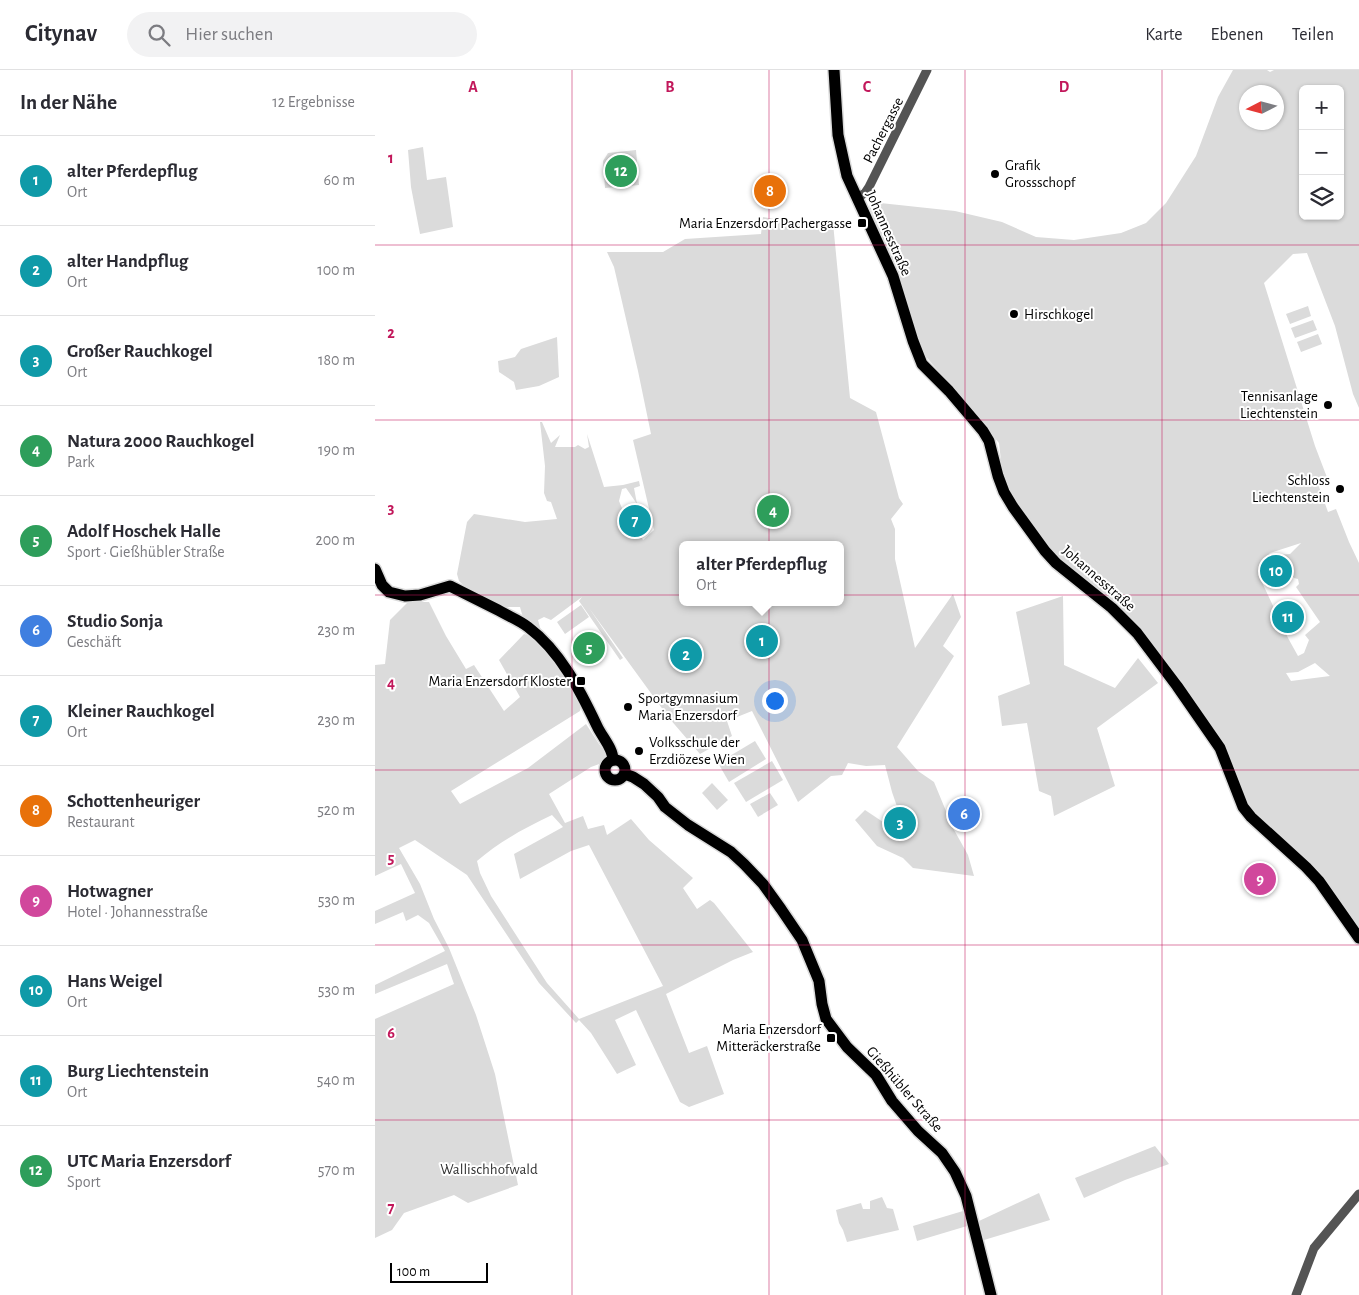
<!DOCTYPE html>
<html lang="de">
<head>
<meta charset="utf-8">
<style>
	:root { --surface:#fff; --page:#f2f2f3; --text:#2b2b33; --muted:#7c7c81; --line:#e1e1e2; --accent:#ea580c }
	body { margin:0; font-family:"Alegreya Sans",sans-serif; background:var(--page); color:var(--text) }
	.controls { position:absolute; right:15px; top:15px; display:grid; overflow:hidden; border-radius:8px; box-shadow:0 1px 4px #0004 }
	.controls button { width:45px; height:45px; display:grid; place-items:center; padding:0; border:0; border-bottom:1px solid var(--line); background:var(--surface); color:var(--text); font:25px sans-serif }
	.compass { position:absolute; left:864px; top:15px; width:45px; height:45px; border-radius:50%; background:var(--surface); box-shadow:0 1px 4px #0004; rotate:264deg }
	.scale { position:absolute; left:15px; bottom:12px; width:98px; box-sizing:border-box; padding-left:5px; border:2px solid #000; border-top:0; font-size:14px; line-height:18px; white-space:nowrap; color:#000; -webkit-text-stroke:4px #fff; paint-order:stroke }
	.you { position:absolute; left:399px; top:630px; width:18px; height:18px; margin:-12px; border:4px solid #fff; border-radius:50%; background:#1a73e8; box-shadow:0 0 0 8px #1a73e833 }
	.badge { display:grid; place-items:center; width:32px; height:32px; border-radius:50%; background:var(--accent); color:#fff; font-size:16px; font-weight:700 }
	.pin { position:absolute; translate:-50% -50%; border:2px solid #fff; box-shadow:0 1px 5px #0006 }
	.popup { position:absolute; left:304px; top:471px; width:165px; height:65px; box-sizing:border-box; display:grid; place-content:center; border-radius:8px; background:var(--surface); filter:drop-shadow(0 1px 4px #0005); font-size:16px; white-space:nowrap; color:var(--muted) }
	.popup b { font-size:19px; color:var(--text) }
	.popup::after { content:''; position:absolute; left:50%; top:100%; margin-left:-10px; border:10px solid transparent; border-top-color:var(--surface) }
	.list { margin:0; padding:0; list-style:none }
	h2 { display:flex; justify-content:space-between; align-items:center; height:65px; margin:0; padding:0 20px; font-size:21px }
	h2 small { font-size:16px; font-weight:400; color:var(--muted) }
	.list li { display:grid; grid-template-columns:32px 1fr auto; gap:15px; align-items:center; box-sizing:border-box; height:90px; padding:0 20px; border-top:1px solid var(--line) }
	.list b { display:block; font-size:19px; white-space:nowrap }
	.list p { margin:0; font-size:16px; white-space:nowrap; color:var(--muted) }
	.list em { font-size:16px; font-style:normal; color:var(--muted) }
	.icon { flex:none; width:28px; height:28px; fill:none; stroke:currentColor; stroke-width:2; stroke-linecap:round; stroke-linejoin:round }
	.map { position:relative; flex:none; width:984px; height:1225px; overflow:hidden }
	header { display:flex; align-items:center; gap:30px; box-sizing:border-box; height:70px; padding:0 25px; background:var(--surface); border-bottom:1px solid var(--line) }
	header strong { font-size:24px }
	nav { display:flex; gap:28px; margin-inline-start:auto; font-size:18px }
	.search { width:350px; height:45px; background:var(--page); display:flex; align-items:center; gap:12px; box-sizing:border-box; padding:0 18px; border-radius:28px; color:var(--muted); font-size:19px }
	main { display:flex }
	aside { flex:1; background:var(--surface) }
	.map>svg:first-child { display:block }
	.green { fill:#dbdbdb; fill-rule:evenodd }
	.lines { fill:none; stroke-linecap:round; stroke-linejoin:round }
	.major-casing { stroke:#dbdbdb; stroke-width:14 }
	.minor { stroke:#545454; stroke-width:9 }
	.major { stroke:#000; stroke-width:11 }
	.grid { fill:none; stroke:#c2185b; stroke-width:1; stroke-opacity:0.55 }
	.poi-dot { fill:#000; stroke:#fff; stroke-width:2 }
	.labels { text-anchor:middle; stroke-width:4; stroke-linejoin:round; paint-order:stroke }
	.street-label { font-size:15px; fill:#000; stroke:#fff }
	.poi-label { font-size:15px; fill:#000; stroke:#fff; text-anchor:end }
	.park-label { font-size:15px; fill:#323232; stroke:#fff }
	.grid-label { font-size:16px; text-anchor:middle; font-weight:bold; fill:#c2185b; stroke:#fff; stroke-width:4; stroke-linejoin:round; paint-order:stroke }
</style>
</head>
<body>
<header>
<strong>Citynav</strong>
<div class="search"><svg class="icon" aria-label="search" viewBox="0 0 24 24"><circle cx="10" cy="10" r="6"/><path d="M15 15l6 6"/></svg>Hier suchen</div>
<nav><a>Karte</a><a>Ebenen</a><a>Teilen</a></nav>
</header>
<main>
<aside>
<h2>In der Nähe<small>12 Ergebnisse</small></h2>
<ul class="list">
<li><span class="badge" style="background:#0f9aa8">1</span><div><b>alter Pferdepflug</b><p>Ort</p></div><em>60 m</em></li>
<li><span class="badge" style="background:#0f9aa8">2</span><div><b>alter Handpflug</b><p>Ort</p></div><em>100 m</em></li>
<li><span class="badge" style="background:#0f9aa8">3</span><div><b>Großer Rauchkogel</b><p>Ort</p></div><em>180 m</em></li>
<li><span class="badge" style="background:#2e9e5b">4</span><div><b>Natura 2000 Rauchkogel</b><p>Park</p></div><em>190 m</em></li>
<li><span class="badge" style="background:#2e9e5b">5</span><div><b>Adolf Hoschek Halle</b><p>Sport · Gießhübler Straße</p></div><em>200 m</em></li>
<li><span class="badge" style="background:#3f7fe0">6</span><div><b>Studio Sonja</b><p>Geschäft</p></div><em>230 m</em></li>
<li><span class="badge" style="background:#0f9aa8">7</span><div><b>Kleiner Rauchkogel</b><p>Ort</p></div><em>230 m</em></li>
<li><span class="badge" style="background:#e8710a">8</span><div><b>Schottenheuriger</b><p>Restaurant</p></div><em>520 m</em></li>
<li><span class="badge" style="background:#d1479c">9</span><div><b>Hotwagner</b><p>Hotel · Johannesstraße</p></div><em>530 m</em></li>
<li><span class="badge" style="background:#0f9aa8">10</span><div><b>Hans Weigel</b><p>Ort</p></div><em>530 m</em></li>
<li><span class="badge" style="background:#0f9aa8">11</span><div><b>Burg Liechtenstein</b><p>Ort</p></div><em>540 m</em></li>
<li><span class="badge" style="background:#2e9e5b">12</span><div><b>UTC Maria Enzersdorf</b><p>Sport</p></div><em>570 m</em></li>
</ul>
</aside>
<div class="map">
<svg width="984" height="1225" viewBox="0 0 984 1225">
	<rect width="100%" height="100%" fill="#fff"/>
	<!-- green -->
	<g class="green">
		<path d="M 858,0 L 892,0 L 895,2 L 899,0 L 984,0 L 984,338 L 978,324 L 960,256 L 932,183 L 918,184 L 889,213 L 940,376 L 953,410 L 943,414 L 953,442 L 961,439 L 974,472 L 984,493 L 984,857 L 939,800 L 883,746 L 872,732 L 853,684 L 813,624 L 704,506 L 667,472 L 629,418 L 624,373 L 548,283 L 524,210 L 494,136 L 496,132 L 580,141 L 627,152 L 661,167 L 699,170 L 746,163 L 771,153 L 791,133 L 821,86 L 843,27 ZM 928,19 L 965,19 L 965,146 L 928,146 ZM 872,22 L 902,22 L 902,52 L 872,52 ZM 926,473 L 915,484 L 902,485 L 893,491 C 895,500 900,503 909,505 L 913,501 L 919,508 L 923,509 L 924,514 L 921,517 L 945,552 L 930,565 L 934,570 L 929,583 L 923,586 L 913,568 L 885,508 L 888,490 L 895,483 ZM 940,593 L 955,606 L 916,611 L 911,603 L 923,602 Z"/>
		<polygon points="48,77 52,110 71,107 78,157 45,164 36,117 33,80"/>
		<polygon points="261,80 264,115 230,118 228,91 233,83"/>
		<path d="M 388,147 L 416,152 L 458,153 L 475,328 L 501,342 L 524,428 L 528,434 L 516,449 L 520,459 L 520,489 L 540,578 L 578,524 L 586,547 L 568,576 L 579,586 L 522,677 L 543,701 L 559,712 L 578,758 L 593,785 L 599,806 L 538,798 L 528,788 L 502,776 L 480,750 L 490,740 L 520,760 L 528,754 L 517,722 L 510,695 L 491,696 L 473,693 L 467,705 L 456,706 L 423,732 L 377,641 L 352,651 L 357,666 L 325,684 L 294,648 L 214,538 L 248,588 L 245,590 L 204,531 L 207,527 L 176,550 L 169,547 L 163,550 L 168,568 L 149,551 L 145,537 L 127,537 L 89,516 L 84,511 L 82,504 L 92,452 L 99,444 L 150,452 L 182,449 L 176,432 L 172,431 L 169,423 L 170,396 L 165,352 L 167,352 L 176,373 L 185,365 L 180,377 L 200,377 L 203,375 L 210,379 L 214,377 L 212,364 L 229,417 L 248,415 L 264,411 L 265,416 L 259,418 L 262,434 L 251,418 L 247,419 L 244,431 L 249,443 L 263,460 L 268,470 L 279,460 L 258,370 L 276,364 L 263,301 L 239,197 L 232,182 L 288,182 L 310,169 L 386,164 ZM 308,475 L 466,475 L 466,532 L 308,532 Z"/>
		<polygon points="933,236 936,246 915,254 911,244"/>
		<polygon points="938,250 942,260 920,268 916,258"/>
		<polygon points="943,264 947,274 926,282 922,272"/>
		<polygon points="182,267 184,307 164,316 141,320 139,312 124,302 123,291 140,287 146,279"/>
		<polygon points="688,526 689,595 740,618 763,588 783,613 722,658 740,716 679,746 676,726 664,721 652,653 627,656 623,626 655,614 641,542"/>
		<path d="M 33,532 L 54,532 L 71,566 L 91,599 L 99,595 L 129,641 L 145,627 L 124,590 L 149,564 L 153,565 L 177,585 L 191,606 L 206,637 L 205,641 L 76,721 L 85,734 L 153,698 L 211,654 L 224,674 L 232,684 L 227,693 L 216,697 L 174,724 L 190,753 L 208,746 L 213,759 L 229,755 L 232,765 L 256,749 L 274,770 L 318,808 L 308,818 L 322,839 L 335,830 L 339,833 L 378,882 L 358,890 L 291,924 L 314,983 L 332,976 L 349,1024 L 314,1037 L 305,1032 L 261,940 L 240,950 L 261,995 L 242,1004 L 216,963 L 204,950 L 201,953 L 164,913 L 92,805 L 40,770 L 24,778 L 45,814 L 59,849 L 74,878 L 101,945 L 120,1004 L 143,1115 L 93,1133 L 79,1125 L 29,1143 L 17,1160 L 0,1168 L 0,949 L 79,914 L 72,894 L 0,924 L 0,915 L 70,881 L 54,853 L 43,845 L 31,851 L 28,842 L 0,854 L 0,841 L 40,823 L 26,794 L 0,806 L 0,595 L 10,594 L 15,550 ZM 177,745 L 188,757 L 139,784 L 145,809 L 196,781 L 214,775 L 288,916 L 204,949 L 172,913 L 116,826 L 105,803 L 102,791 C 125,771 150,758 177,745 Z"/>
		<polygon points="206,535 214,547 190,564 182,552"/>
		<polygon points="380,671 391,689 354,712 343,693"/>
		<polygon points="397,691 408,710 371,732 359,713"/>
		<polygon points="337,713 353,730 342,740 327,723"/>
		<polygon points="395,723 403,735 383,747 375,734"/>
		<polygon points="780,1076 794,1094 750,1110 709,1128 700,1108"/>
		<polygon points="664,1123 675,1150 609,1170 604,1151"/>
		<polygon points="507,1127 512,1138 518,1139 524,1160 472,1172 468,1160 464,1153 461,1140 486,1133 488,1139 495,1139 495,1131"/>
		<polygon points="588,1141 592,1156 542,1171 538,1156"/>
	</g>
	<g class="lines">
		<defs>
			<g id="major">
				<polyline points="459,0 463,65 472,106 518,206 538,271 547,294 574,321 608,361 614,371 623,406 629,422 638,437 670,481 681,493 737,538 762,563 802,616 845,678 868,737 876,747 931,797 944,811 984,868"/>
				<path d="M 0,499 L 7,515 L 14,522 L 30,526 L 45,525 L 75,516 C 91,524 107,532 123,540 C 133,546 144,550 153,557 C 185,581 205,620 222,656 C 227,667 238,678 238,690"/>
				<circle cx="240" cy="700" r="10"/>
				<polyline points="250,704 258,707 269,714 283,727 290,737 313,755 356,782 369,794 388,814 406,839 427,870 444,911 447,934 451,949 472,977 501,1005 517,1031 543,1061 567,1083 580,1102 591,1126 616,1225"/>
			</g>
		</defs>
		<!-- major casing -->
		<use href="#major" class="major-casing"/>
		<!-- minor -->
		<g class="minor">
			<polyline points="482,128 490,123 494,117 552,0"/>
			<polyline points="921,1225 939,1178 984,1124"/>
		</g>
		<!-- major -->
		<use href="#major" class="major"/>
	</g>
	<!-- grid -->
	<path class="grid" d="M 197,0 L 197,1225M 394,0 L 394,1225M 590,0 L 590,1225M 787,0 L 787,1225M 0,175 L 984,175M 0,350 L 984,350M 0,525 L 984,525M 0,700 L 984,700M 0,875 L 984,875M 0,1050 L 984,1050"/>
	<!-- markers -->
	<g class="poi-dot">
		<circle cx="620" cy="104" r="5"/>
		<rect x="482" y="148" width="10" height="10" rx="2.5"/>
		<circle cx="639" cy="244" r="5"/>
		<circle cx="953" cy="335" r="5"/>
		<circle cx="965" cy="419" r="5"/>
		<rect x="201" y="606" width="10" height="10" rx="2.5"/>
		<circle cx="253" cy="637" r="5"/>
		<circle cx="264" cy="681" r="5"/>
		<rect x="451" y="963" width="10" height="10" rx="2.5"/>
	</g>
	<g class="labels">
		<!-- street labels -->
		<g class="street-label">
			<text transform="translate(508 60) rotate(-63)" y="5">Pachergasse</text>
			<text transform="translate(514 163) rotate(66)" y="5">Johannesstraße</text>
			<text transform="translate(724 508) rotate(41)" y="5">Johannesstraße</text>
			<text transform="translate(530 1019) rotate(49)" y="5">Gießhübler Straße</text>
		</g>
		<!-- poi labels -->
		<g class="poi-label">
			<text x="630" y="100" text-anchor="start">Grafik<tspan x="630" dy="17">Grossschopf</tspan></text>
			<text x="477" y="158">Maria Enzersdorf Pachergasse</text>
			<text x="649" y="249" text-anchor="start">Hirschkogel</text>
			<text x="943" y="331">Tennisanlage<tspan x="943" dy="17">Liechtenstein</tspan></text>
			<text x="955" y="415">Schloss<tspan x="955" dy="17">Liechtenstein</tspan></text>
			<text x="196" y="616">Maria Enzersdorf Kloster</text>
			<text x="263" y="633" text-anchor="start">Sportgymnasium<tspan x="263" dy="17">Maria Enzersdorf</tspan></text>
			<text x="274" y="677" text-anchor="start">Volksschule der<tspan x="274" dy="17">Erzdiözese Wien</tspan></text>
			<text x="446" y="964">Maria Enzersdorf<tspan x="446" dy="17">Mitteräckerstraße</tspan></text>
		</g>
		<!-- park labels -->
		<g class="park-label">
			<text x="114" y="1104">Wallischhofwald</text>
		</g>
	</g>
	<g class="grid-label">
		<text x="98" y="22">A</text>
		<text x="295" y="22">B</text>
		<text x="492" y="22">C</text>
		<text x="689" y="22">D</text>
		<text x="16" y="93">1</text>
		<text x="16" y="268">2</text>
		<text x="16" y="443">3</text>
		<text x="16" y="618">4</text>
		<text x="16" y="793">5</text>
		<text x="16" y="968">6</text>
		<text x="16" y="1143">7</text>
	</g>
</svg>
<div class="controls">
<button>+</button>
<button>−</button>
<button><svg class="icon" aria-label="layers" viewBox="0 0 24 24"><path d="M12 4l9 5-9 5-9-5zM3 14l9 5 9-5"/></svg></button>
</div>
<svg class="compass" viewBox="-18 -18 36 36"><path d="M0-13l5 13h-10z" fill="#e53935"/><path d="M0 13l5-13h-10z" fill="#7c7c81"/></svg>
<div class="scale">100 m</div>
<div class="you"></div>
<div class="pin badge" style="left:387px;top:571px;background:#0f9aa8">1</div>
<div class="popup"><b>alter Pferdepflug</b>Ort</div>
<div class="pin badge" style="left:311px;top:585px;background:#0f9aa8">2</div>
<div class="pin badge" style="left:525px;top:753px;background:#0f9aa8">3</div>
<div class="pin badge" style="left:398px;top:441px;background:#2e9e5b">4</div>
<div class="pin badge" style="left:214px;top:578px;background:#2e9e5b">5</div>
<div class="pin badge" style="left:589px;top:744px;background:#3f7fe0">6</div>
<div class="pin badge" style="left:260px;top:451px;background:#0f9aa8">7</div>
<div class="pin badge" style="left:395px;top:121px;background:#e8710a">8</div>
<div class="pin badge" style="left:885px;top:809px;background:#d1479c">9</div>
<div class="pin badge" style="left:901px;top:501px;background:#0f9aa8">10</div>
<div class="pin badge" style="left:913px;top:547px;background:#0f9aa8">11</div>
<div class="pin badge" style="left:246px;top:101px;background:#2e9e5b">12</div>
</div>
</main>
</body>
</html>
